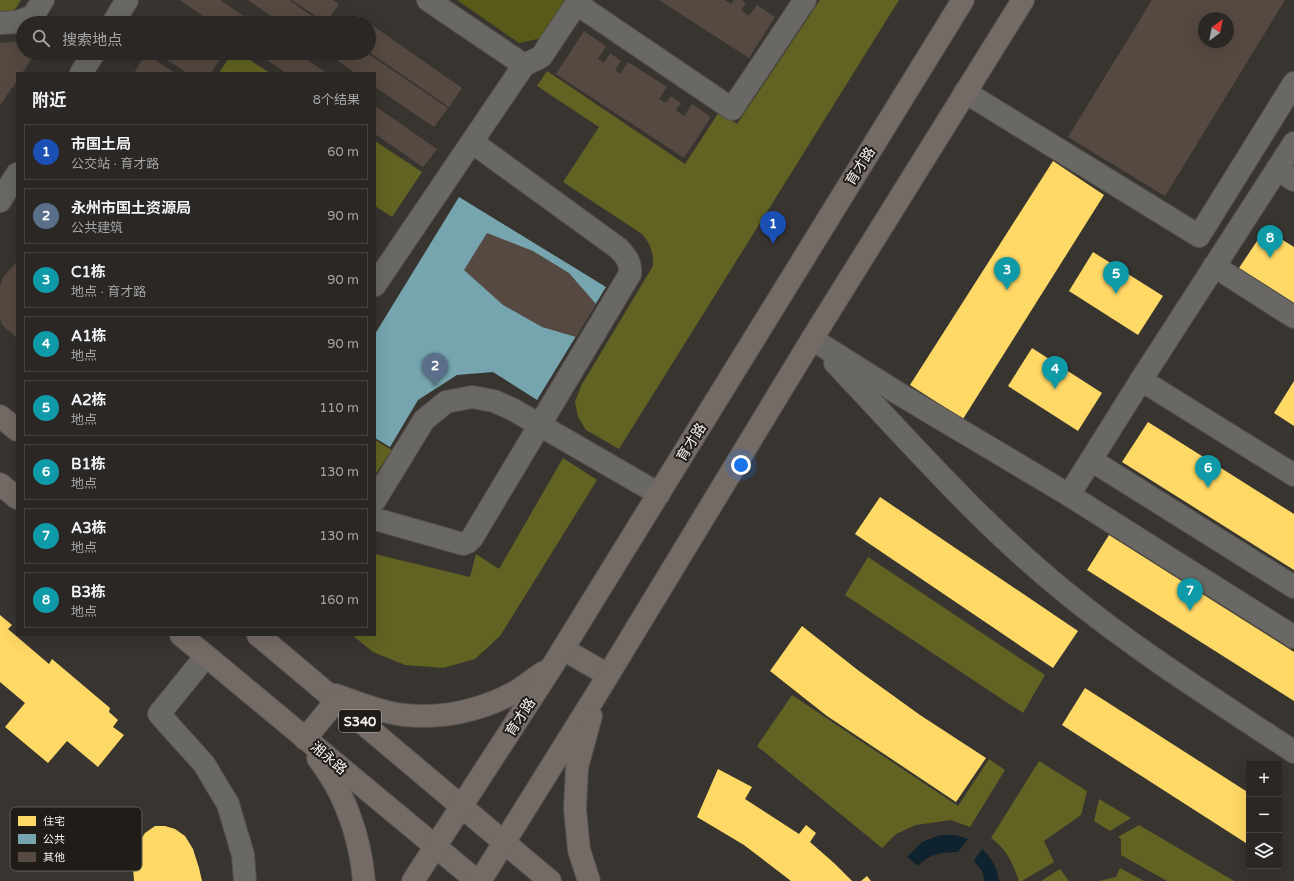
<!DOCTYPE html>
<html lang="zh">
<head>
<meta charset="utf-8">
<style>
	:root { --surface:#2a2724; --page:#363331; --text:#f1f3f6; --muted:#a5a5a6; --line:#464441; --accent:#bca0f2 }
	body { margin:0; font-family:"Varela Round","Noto Sans SC",sans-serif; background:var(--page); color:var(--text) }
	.controls { position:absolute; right:12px; bottom:12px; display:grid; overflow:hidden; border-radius:0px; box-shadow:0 4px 16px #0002 }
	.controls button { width:36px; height:36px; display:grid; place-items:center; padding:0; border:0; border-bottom:1px solid var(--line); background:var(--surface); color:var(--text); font:20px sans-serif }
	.compass { position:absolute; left:1198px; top:12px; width:36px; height:36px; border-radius:50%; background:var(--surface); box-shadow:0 4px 16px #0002; rotate:32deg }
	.you { position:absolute; left:741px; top:465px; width:14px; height:14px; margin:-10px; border:3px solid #fff; border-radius:50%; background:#1a73e8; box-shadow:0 0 0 6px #1a73e833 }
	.badge { display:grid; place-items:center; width:26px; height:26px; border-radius:50%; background:var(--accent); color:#fff; font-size:13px; font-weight:700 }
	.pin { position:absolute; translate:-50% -33px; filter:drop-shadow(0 1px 2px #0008) }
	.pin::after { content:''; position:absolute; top:21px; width:14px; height:12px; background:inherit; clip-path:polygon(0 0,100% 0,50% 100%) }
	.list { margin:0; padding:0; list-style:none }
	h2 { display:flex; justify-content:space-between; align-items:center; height:52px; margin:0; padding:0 16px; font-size:17px }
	h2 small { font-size:13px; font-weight:400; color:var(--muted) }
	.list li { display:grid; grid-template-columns:26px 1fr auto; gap:12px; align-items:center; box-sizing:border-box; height:56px; margin:0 8px 8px; padding:0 8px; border:1px solid var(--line); border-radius:0px }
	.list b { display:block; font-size:15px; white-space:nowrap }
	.list p { margin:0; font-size:13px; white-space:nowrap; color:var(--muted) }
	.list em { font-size:13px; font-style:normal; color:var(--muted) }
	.icon { flex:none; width:22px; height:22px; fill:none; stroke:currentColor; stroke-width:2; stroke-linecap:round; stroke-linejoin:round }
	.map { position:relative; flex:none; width:1294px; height:881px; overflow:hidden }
	.search { position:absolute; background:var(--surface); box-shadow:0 4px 16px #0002; left:16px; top:16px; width:360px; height:44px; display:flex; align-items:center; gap:10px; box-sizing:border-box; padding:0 14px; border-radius:22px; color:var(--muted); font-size:15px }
	.panel { position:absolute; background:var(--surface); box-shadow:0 4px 16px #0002; left:16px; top:72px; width:360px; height:564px; border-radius:0px }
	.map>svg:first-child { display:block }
	.green { fill:#5a5a18 }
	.forest { fill:#626322 }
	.water { fill:#0e232e }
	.homes { fill:#ffd966 }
	.public { fill:#76a5af }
	.building { fill:#564942; fill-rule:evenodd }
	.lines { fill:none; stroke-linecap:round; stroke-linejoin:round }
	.minor-casing { stroke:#53504c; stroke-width:24 }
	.major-casing { stroke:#53504c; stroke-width:24 }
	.minor { stroke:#6a6865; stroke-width:22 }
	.major { stroke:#746a66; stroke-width:22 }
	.labels { text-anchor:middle; stroke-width:4; stroke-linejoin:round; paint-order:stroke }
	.shield { fill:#201d19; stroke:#b6b2ad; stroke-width:1 }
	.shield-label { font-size:13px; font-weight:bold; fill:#f7f2ed }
	.street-label { font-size:14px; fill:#f7f2ed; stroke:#201d19 }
	.key { fill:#201d19; stroke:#605d59; stroke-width:1 }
	.key-label { font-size:11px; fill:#f7f2ed }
</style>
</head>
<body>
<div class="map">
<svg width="1294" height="881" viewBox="0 0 1294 881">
	<rect width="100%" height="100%" fill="#383430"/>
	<!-- green -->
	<polygon class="green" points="457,0 568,0 542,38 519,43"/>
	<!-- forest -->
	<g class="forest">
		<polygon points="0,0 21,0 12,14 0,11"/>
		<path d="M 820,0 L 899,0 L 619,449 L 586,430 L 578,417 L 575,402 L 581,386 L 653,266 C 653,251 651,245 642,234 L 563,182 L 599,127 L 537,86 L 547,71 L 685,164 L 719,112 L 737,124 Z"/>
		<polygon points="232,53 239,53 270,73 219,73"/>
		<polygon points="375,141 422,172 392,217 375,206"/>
		<polygon points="375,440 392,450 375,475"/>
		<polygon points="563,458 597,480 500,636 475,659 443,668 405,665 373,652 352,635 375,635 375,554 470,577 476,554 499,569"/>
		<polygon points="868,557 1045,675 1023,713 845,595"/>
		<polygon points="792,695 958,806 989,759 1005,770 970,827 951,820 916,825 896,834 882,848 757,746"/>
		<path d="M 1039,761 L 1087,791 L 1081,815 L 1044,841 L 1054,862 L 1022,881 L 1019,881 C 1012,862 1008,851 991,838 Z"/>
		<polygon points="1099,799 1131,818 1110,831 1094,821"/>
		<polygon points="1139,825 1234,881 1167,881 1121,855 1121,839 1118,837"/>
		<polygon points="1120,868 1144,881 1099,881 1116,877"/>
		<polygon points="1060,869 1069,881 1041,881"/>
	</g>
	<!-- water -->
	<g class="water">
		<path d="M 940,835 L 955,835 L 968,839 L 958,852 C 942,852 929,854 918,866 L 907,857 L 922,842 Z"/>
		<path d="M 982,849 C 992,858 997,867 999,881 L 985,881 L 982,871 L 974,861 Z"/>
	</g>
	<!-- homes -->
	<g class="homes">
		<polygon points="1053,161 1104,195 963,419 910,385"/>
		<polygon points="1265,229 1294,247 1294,303 1239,268"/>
		<polygon points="1093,252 1163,296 1138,335 1069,291"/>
		<polygon points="1032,348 1102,393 1078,431 1008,386"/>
		<polygon points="1294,381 1294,426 1274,413"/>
		<polygon points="1148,422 1294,514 1294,570 1122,462"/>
		<polygon points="880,497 1078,631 1053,668 855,534"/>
		<polygon points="1109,535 1294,652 1294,701 1087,570"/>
		<polygon points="0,615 12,625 8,629 49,664 52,659 110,708 109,712 118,720 113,727 124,735 98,767 67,741 48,763 5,727 25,703 0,682"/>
		<polygon points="802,626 859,671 920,715 986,758 956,802 827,716 770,671"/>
		<polygon points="1085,688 1249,793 1249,845 1062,725"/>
		<polygon points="718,769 752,787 745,799 799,834 806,825 816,833 810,842 834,863 852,881 791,881 744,845 697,817"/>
		<polygon points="155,826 165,826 175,829 185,836 193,849 199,868 202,881 134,881 133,867 136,847 145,833"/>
		<polygon points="867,876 871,881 861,881"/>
	</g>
	<!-- public -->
	<polygon class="public" points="459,197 606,287 537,400 493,372 457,375 418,400 390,447 375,438 375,334"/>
	<!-- building -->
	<g class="building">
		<polygon points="180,0 220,0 254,23 213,23"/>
		<polygon points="248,0 289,0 322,23 281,23"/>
		<polygon points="292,0 333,0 339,4 326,23"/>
		<polygon points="659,0 725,0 731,4 734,0 741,0 746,3 741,10 749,16 757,5 775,17 749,58"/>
		<path d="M 1152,0 L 1285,0 L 1165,196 L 1068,137 ZM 1204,18 L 1228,18 L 1228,42 L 1204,42 Z"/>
		<polygon points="357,15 368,23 352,23"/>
		<polygon points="171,16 181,23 167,23"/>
		<polygon points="369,23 462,88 449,107 369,52"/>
		<polygon points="584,31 606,46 598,59 604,63 610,53 621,61 615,70 620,74 628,62 667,87 659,99 666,103 671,96 681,103 676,110 684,116 692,104 711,117 684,158 556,74"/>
		<polygon points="23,41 23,53 36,53 22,73 17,73 17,81 0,105 0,43"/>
		<polygon points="157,53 224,53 211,73 187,73"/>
		<polygon points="257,53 297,53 327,73 286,73"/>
		<polygon points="331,53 367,53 448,108 434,127 375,87 375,73 355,73 330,55"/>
		<polygon points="146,54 175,73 134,73"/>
		<polygon points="375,106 437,149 423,167 375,134"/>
		<polygon points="487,233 533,251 569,273 596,304 576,337 542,327 503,305 464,270"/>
		<polygon points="16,263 17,264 17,338 2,325 0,319 0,285 4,276"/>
	</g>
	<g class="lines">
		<defs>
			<g id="minor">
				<polyline points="428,0 524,65"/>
				<polyline points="577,4 732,109 805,0"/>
				<polyline points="0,23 17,22 33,16 43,0"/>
				<polyline points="113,23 127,0"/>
				<polyline points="81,73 94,53"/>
				<polyline points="965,92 1199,236 1294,83"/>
				<polyline points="1277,169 1294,180"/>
				<polyline points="0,201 17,174"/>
				<polyline points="1214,266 1294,317"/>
				<polyline points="375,285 524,65 541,57 579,0"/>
				<polyline points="812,339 901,395 1069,495 1141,380 1294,143"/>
				<path d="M 835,363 C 909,441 981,524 1065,592 C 1137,651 1217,701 1294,752"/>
				<polyline points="1141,380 1294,475"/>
				<polyline points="1091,460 1294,587"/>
				<polyline points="1069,495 1294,637"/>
				<polyline points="375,500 424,420 446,402 472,397 494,401 512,409 659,494"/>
				<path d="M 375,519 L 463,544 L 468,542 L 472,538 L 630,274 C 631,262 626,256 618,248 L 472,142"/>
				<polyline points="206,656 159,714 204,764 228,804 243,855 245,881"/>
			</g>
			<g id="major">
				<polyline points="0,416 17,430"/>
				<polyline points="0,484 17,498"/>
				<polyline points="181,635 477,881"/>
				<polyline points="258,635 550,881"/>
				<polyline points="563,649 608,675"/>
				<path d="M 336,695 C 358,703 381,712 404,715 C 443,719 482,710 517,691 C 526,685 535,678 544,672"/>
				<polyline points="305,739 336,701"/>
				<path d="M 318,758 C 324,767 330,775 335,784 C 351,813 361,848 364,881"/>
				<polyline points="413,881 553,665 963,0"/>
				<polyline points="480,881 596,695 812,339 1023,0"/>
				<polyline points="589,881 579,850 575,809 577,767 591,716"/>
			</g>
		</defs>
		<!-- minor casing -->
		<use href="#minor" class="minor-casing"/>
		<!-- major casing -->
		<use href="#major" class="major-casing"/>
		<!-- minor -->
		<use href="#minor" class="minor"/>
		<!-- major -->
		<use href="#major" class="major"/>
	</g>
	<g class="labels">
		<!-- shield labels -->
		<rect class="shield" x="339" y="710" width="42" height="22" rx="3"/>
		<g class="shield-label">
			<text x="360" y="726">S340</text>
		</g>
		<!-- street labels -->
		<g class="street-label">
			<text transform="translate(860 166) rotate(-58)" y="5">育才路</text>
			<text transform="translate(691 442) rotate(-58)" y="5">育才路</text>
			<text transform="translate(520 717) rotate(-57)" y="5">育才路</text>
			<text transform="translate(329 758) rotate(40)" y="5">湘永路</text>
		</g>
	</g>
	<!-- legend -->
	<rect x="10" y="807" width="132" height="64" rx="6" class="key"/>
	<rect x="18" y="816" width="18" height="10" fill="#ffd966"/>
	<rect x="18" y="834" width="18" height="10" fill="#76a5af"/>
	<rect x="18" y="852" width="18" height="10" fill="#564942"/>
	<g class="key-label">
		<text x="43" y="825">住宅</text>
		<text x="43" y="843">公共</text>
		<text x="43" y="861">其他</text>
	</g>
</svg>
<div class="controls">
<button>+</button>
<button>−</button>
<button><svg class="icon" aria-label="layers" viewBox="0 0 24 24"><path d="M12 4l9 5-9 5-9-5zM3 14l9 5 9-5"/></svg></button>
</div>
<svg class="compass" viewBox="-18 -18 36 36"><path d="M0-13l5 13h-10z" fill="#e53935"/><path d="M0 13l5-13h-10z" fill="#a5a5a6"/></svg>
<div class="you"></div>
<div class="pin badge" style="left:773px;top:244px;background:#1a4fb4">1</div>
<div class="pin badge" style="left:435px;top:386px;background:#5c6f8a">2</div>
<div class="pin badge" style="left:1007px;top:290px;background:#0f9aa8">3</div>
<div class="pin badge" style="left:1055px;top:389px;background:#0f9aa8">4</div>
<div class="pin badge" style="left:1116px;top:294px;background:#0f9aa8">5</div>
<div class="pin badge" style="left:1208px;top:488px;background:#0f9aa8">6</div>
<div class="pin badge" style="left:1190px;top:611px;background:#0f9aa8">7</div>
<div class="pin badge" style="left:1270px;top:258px;background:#0f9aa8">8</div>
<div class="search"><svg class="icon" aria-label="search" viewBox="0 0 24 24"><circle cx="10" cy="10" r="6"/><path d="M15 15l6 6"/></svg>搜索地点</div>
<section class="panel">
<h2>附近<small>8个结果</small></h2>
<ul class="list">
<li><span class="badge" style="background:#1a4fb4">1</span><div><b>市国土局</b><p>公交站 · 育才路</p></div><em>60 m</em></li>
<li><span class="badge" style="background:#5c6f8a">2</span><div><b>永州市国土资源局</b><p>公共建筑</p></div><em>90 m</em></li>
<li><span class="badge" style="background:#0f9aa8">3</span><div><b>C1栋</b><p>地点 · 育才路</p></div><em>90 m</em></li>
<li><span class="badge" style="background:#0f9aa8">4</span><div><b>A1栋</b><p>地点</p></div><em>90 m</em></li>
<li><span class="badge" style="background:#0f9aa8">5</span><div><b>A2栋</b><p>地点</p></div><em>110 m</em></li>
<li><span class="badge" style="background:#0f9aa8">6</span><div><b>B1栋</b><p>地点</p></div><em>130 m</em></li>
<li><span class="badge" style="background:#0f9aa8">7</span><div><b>A3栋</b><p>地点</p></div><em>130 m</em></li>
<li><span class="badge" style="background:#0f9aa8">8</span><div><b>B3栋</b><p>地点</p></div><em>160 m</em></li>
</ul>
</section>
</div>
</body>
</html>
